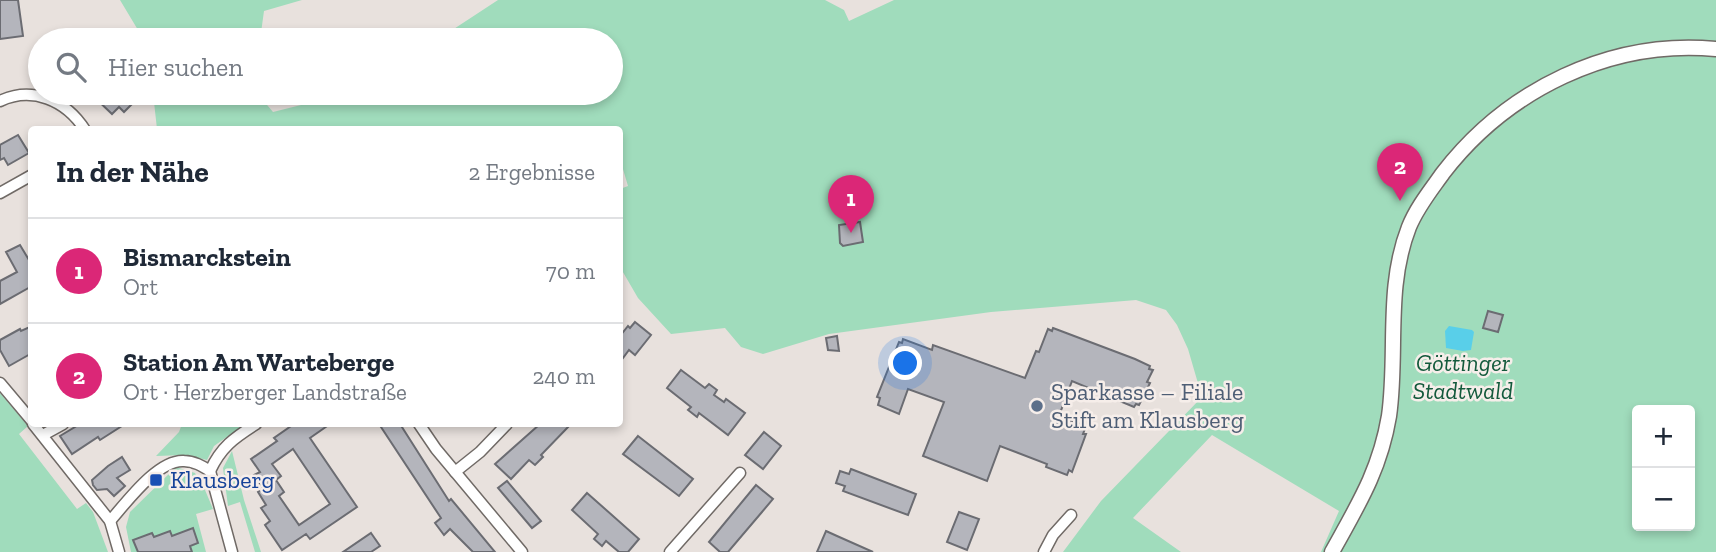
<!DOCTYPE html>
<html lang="de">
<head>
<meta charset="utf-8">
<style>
	:root { --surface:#fff; --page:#f6f6f7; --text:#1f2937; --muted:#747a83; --line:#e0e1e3; --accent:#db2777 }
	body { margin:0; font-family:"Zilla Slab",serif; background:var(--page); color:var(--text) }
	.controls { position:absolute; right:21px; bottom:21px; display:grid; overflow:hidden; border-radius:7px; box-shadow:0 4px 10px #0003 }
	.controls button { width:63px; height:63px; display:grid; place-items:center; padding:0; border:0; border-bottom:2px solid var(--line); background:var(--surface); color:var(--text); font:35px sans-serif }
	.you { position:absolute; left:906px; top:364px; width:24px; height:24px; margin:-18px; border:5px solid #fff; border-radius:50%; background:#1a73e8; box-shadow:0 0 0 10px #1a73e833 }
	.badge { display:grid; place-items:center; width:46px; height:46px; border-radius:50%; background:var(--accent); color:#fff; font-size:23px; font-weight:700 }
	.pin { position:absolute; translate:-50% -58px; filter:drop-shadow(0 2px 4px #0008) }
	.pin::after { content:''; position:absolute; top:37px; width:24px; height:21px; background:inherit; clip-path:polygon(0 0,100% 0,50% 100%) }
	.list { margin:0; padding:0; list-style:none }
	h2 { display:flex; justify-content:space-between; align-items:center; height:91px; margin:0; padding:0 28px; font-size:30px }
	h2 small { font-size:23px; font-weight:400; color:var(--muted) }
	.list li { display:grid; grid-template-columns:46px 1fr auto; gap:21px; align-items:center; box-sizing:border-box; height:105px; padding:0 28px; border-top:2px solid var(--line) }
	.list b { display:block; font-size:26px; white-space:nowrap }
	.list p { margin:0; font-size:23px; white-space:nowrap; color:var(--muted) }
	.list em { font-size:23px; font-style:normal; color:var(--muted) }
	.icon { flex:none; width:38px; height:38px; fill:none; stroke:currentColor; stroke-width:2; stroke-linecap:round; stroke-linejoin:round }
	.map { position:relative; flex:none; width:1716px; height:552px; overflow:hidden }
	.search { position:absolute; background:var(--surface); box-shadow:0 4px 10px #0003; left:28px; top:28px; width:595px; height:77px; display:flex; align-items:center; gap:18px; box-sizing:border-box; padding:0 24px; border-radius:38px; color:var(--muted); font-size:26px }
	.panel { position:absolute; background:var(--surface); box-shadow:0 4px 10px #0003; left:28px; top:126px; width:595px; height:301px; border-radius:7px }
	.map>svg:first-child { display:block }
	.green { fill:#a0dcbc; fill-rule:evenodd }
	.water { fill:#59cfe9 }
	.building { fill:#b4b5bc; stroke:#6b6c72; stroke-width:2; fill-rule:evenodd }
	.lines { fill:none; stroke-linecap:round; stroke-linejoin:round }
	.minor-casing { stroke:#706a66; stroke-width:13 }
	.tertiary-casing { stroke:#706a66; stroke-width:17 }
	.minor { stroke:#fff; stroke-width:10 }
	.tertiary { stroke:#fff; stroke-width:14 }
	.service-dot { fill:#5c6f8a; stroke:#f6eeea; stroke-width:2.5 }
	.transit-dot { fill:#1a4fb4; stroke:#f6eeea; stroke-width:2.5 }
	.labels { text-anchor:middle; stroke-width:5; stroke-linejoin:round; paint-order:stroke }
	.park-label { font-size:24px; font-style:italic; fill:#135a3c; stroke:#f6eeea }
	.service-label { font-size:24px; fill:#4e5e75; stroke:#f6eeea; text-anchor:start }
	.transit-label { font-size:24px; fill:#164399; stroke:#f6eeea; text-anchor:start }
</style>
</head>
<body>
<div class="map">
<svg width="1716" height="552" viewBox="0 0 1716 552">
	<rect width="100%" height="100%" fill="#e8e1dd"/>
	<!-- green -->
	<g class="green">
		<polygon points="120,0 302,0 264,11 260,40 144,40"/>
		<path d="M 498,0 L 825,0 L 844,10 L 849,21 L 894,0 L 1716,0 L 1716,552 L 1321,552 L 1339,511 L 1212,435 L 1133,518 L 1181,552 L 1063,552 L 1101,501 L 1202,397 L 1188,349 L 1177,325 L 1166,310 L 1136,300 L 991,312 L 829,334 L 763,354 L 741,347 L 725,328 L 671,334 L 638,298 L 620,267 L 620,189 L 628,186 L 620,159 L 620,130 L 157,129 L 153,93 L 257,93 L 273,112 L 349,93 L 611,93 L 611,40 L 437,40 ZM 1637,410 L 1690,410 L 1690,526 L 1637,526 Z"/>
		<polygon points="0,393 28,426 19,434 77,509 86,503 93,512 108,552 0,552"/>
		<polygon points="182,424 245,424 214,446 207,460 186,455 156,456 179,432"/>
		<polygon points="232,451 244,500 261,552 255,552 240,502 228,506 223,468"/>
		<polygon points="176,467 195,473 205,490 213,509 196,514 206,552 131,552 126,527 130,512"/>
	</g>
	<!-- water -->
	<polygon class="water" points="1449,326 1472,330 1474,332 1471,350 1463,351 1446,348 1445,331"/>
	<!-- building -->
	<g class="building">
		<polygon points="0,0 18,0 23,36 0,39"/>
		<polygon points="90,93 127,93 135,101 124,112 119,107 112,114"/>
		<polygon points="18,135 29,153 8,165 4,158 0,160 0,145"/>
		<polygon points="860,222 863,242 843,246 840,243 839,225"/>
		<polygon points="20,245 32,265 32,286 0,304 0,281 17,272 6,252"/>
		<polygon points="1488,311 1503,315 1498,332 1483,328"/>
		<polygon points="635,322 651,335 635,355 629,350 620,362 620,336 628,326 630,328"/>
		<polygon points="32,326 32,353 9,366 0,350 0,340 20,329 21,331"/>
		<polygon points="1053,328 1135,359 1150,366 1149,369 1153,370 1147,382 1150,383 1139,405 1136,404 1134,407 1072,381 1059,416 1086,426 1083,434 1086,434 1072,472 1069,470 1067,475 1046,467 1047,464 1000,446 987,481 923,456 944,402 908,389 899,414 878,405 880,398 877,397 899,342 902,343 903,339 932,350 933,345 1025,378 1036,351 1039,352 1048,329 1052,331"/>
		<polygon points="837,336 839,351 828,350 826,338"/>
		<polygon points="681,370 705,388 709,384 717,390 714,395 724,402 726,399 745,413 728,435 699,413 697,417 688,410 691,407 667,388"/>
		<polygon points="80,424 125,424 100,440 98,437 72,454 60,436"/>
		<path d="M 294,424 L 330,424 L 310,438 L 357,507 L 310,539 L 306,534 L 282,550 L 265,525 L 270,521 L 261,508 L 266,505 L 258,492 L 263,488 L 254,475 L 260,472 L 251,459 L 277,441 L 274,438 ZM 293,449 L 330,504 L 299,525 L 279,496 L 284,492 L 276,480 L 281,476 L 272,464 Z"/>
		<polygon points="379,424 400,424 449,501 451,499 495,552 473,552 450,529 444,535 435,523 441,518"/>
		<polygon points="540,424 571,424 541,455 543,457 535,465 529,460 511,479 495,464"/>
		<polygon points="764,432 781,446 763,469 745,455"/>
		<polygon points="638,436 693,479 679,496 623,454"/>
		<polygon points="122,457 130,470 117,478 125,486 114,496 107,489 97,490 93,485 92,480 108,466"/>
		<polygon points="851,469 916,494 908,515 843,491 845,486 836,483 840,471 849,474"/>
		<polygon points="507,481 541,521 532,528 498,488"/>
		<polygon points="756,485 773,499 728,552 720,552 709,542"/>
		<polygon points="587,493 639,539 628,552 619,552 606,541 602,546 594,539 598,534 572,510"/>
		<polygon points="959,512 979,519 967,550 947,542"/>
		<polygon points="193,528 198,543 190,546 192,552 138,552 133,540 152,533 154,537 170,531 172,536"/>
		<polygon points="826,531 837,536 873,552 817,552"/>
		<polygon points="371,533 380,546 371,552 343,552"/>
	</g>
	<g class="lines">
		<defs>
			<g id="minor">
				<path d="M 0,101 C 32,86 66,100 85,130"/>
				<polyline points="0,193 32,175"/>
				<polyline points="0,383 32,421"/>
				<polyline points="33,424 110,521 119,552"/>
				<polyline points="419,424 436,449 522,552"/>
				<polyline points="43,435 63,424"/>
				<path d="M 210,471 C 221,447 234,438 256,424"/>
				<polyline points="455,472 480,452 507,424"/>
				<path d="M 110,521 C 126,503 158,459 184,461 C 194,461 202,466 210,471 L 232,552"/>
				<polyline points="670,552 740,473"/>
				<polyline points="1044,552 1053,535 1071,515"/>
			</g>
			<path id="tertiary" d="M 1332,552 C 1358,505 1380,470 1389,416 C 1398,353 1385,288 1409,227 C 1417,207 1431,190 1443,173 C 1507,90 1610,39 1716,49"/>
		</defs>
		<!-- minor casing -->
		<use href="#minor" class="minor-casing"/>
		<!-- tertiary casing -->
		<use href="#tertiary" class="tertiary-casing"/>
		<!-- minor -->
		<use href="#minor" class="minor"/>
		<!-- tertiary -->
		<use href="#tertiary" class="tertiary"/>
	</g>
	<!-- markers -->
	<circle class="service-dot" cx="1037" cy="406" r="7"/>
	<rect class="transit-dot" x="149" y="473" width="14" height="14" rx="3.5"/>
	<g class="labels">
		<!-- park labels -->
		<g class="park-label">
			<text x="1463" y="371">Göttinger<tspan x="1463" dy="28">Stadtwald</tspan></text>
		</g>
		<!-- service labels -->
		<g class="service-label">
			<text x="1051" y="400">Sparkasse – Filiale<tspan x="1051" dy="28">Stift am Klausberg</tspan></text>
		</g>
		<!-- transit labels -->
		<g class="transit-label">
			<text x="170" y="488">Klausberg</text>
		</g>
	</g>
</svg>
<div class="controls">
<button>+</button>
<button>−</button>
</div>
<div class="you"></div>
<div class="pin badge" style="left:851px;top:233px">1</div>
<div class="pin badge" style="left:1400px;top:201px">2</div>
<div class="search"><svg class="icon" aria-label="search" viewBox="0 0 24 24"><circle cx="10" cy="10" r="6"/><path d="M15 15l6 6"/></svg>Hier suchen</div>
<section class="panel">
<h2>In der Nähe<small>2 Ergebnisse</small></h2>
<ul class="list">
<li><span class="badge">1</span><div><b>Bismarckstein</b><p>Ort</p></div><em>70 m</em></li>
<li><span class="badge">2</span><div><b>Station Am Warteberge</b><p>Ort · Herzberger Landstraße</p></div><em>240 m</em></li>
</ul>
</section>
</div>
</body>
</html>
